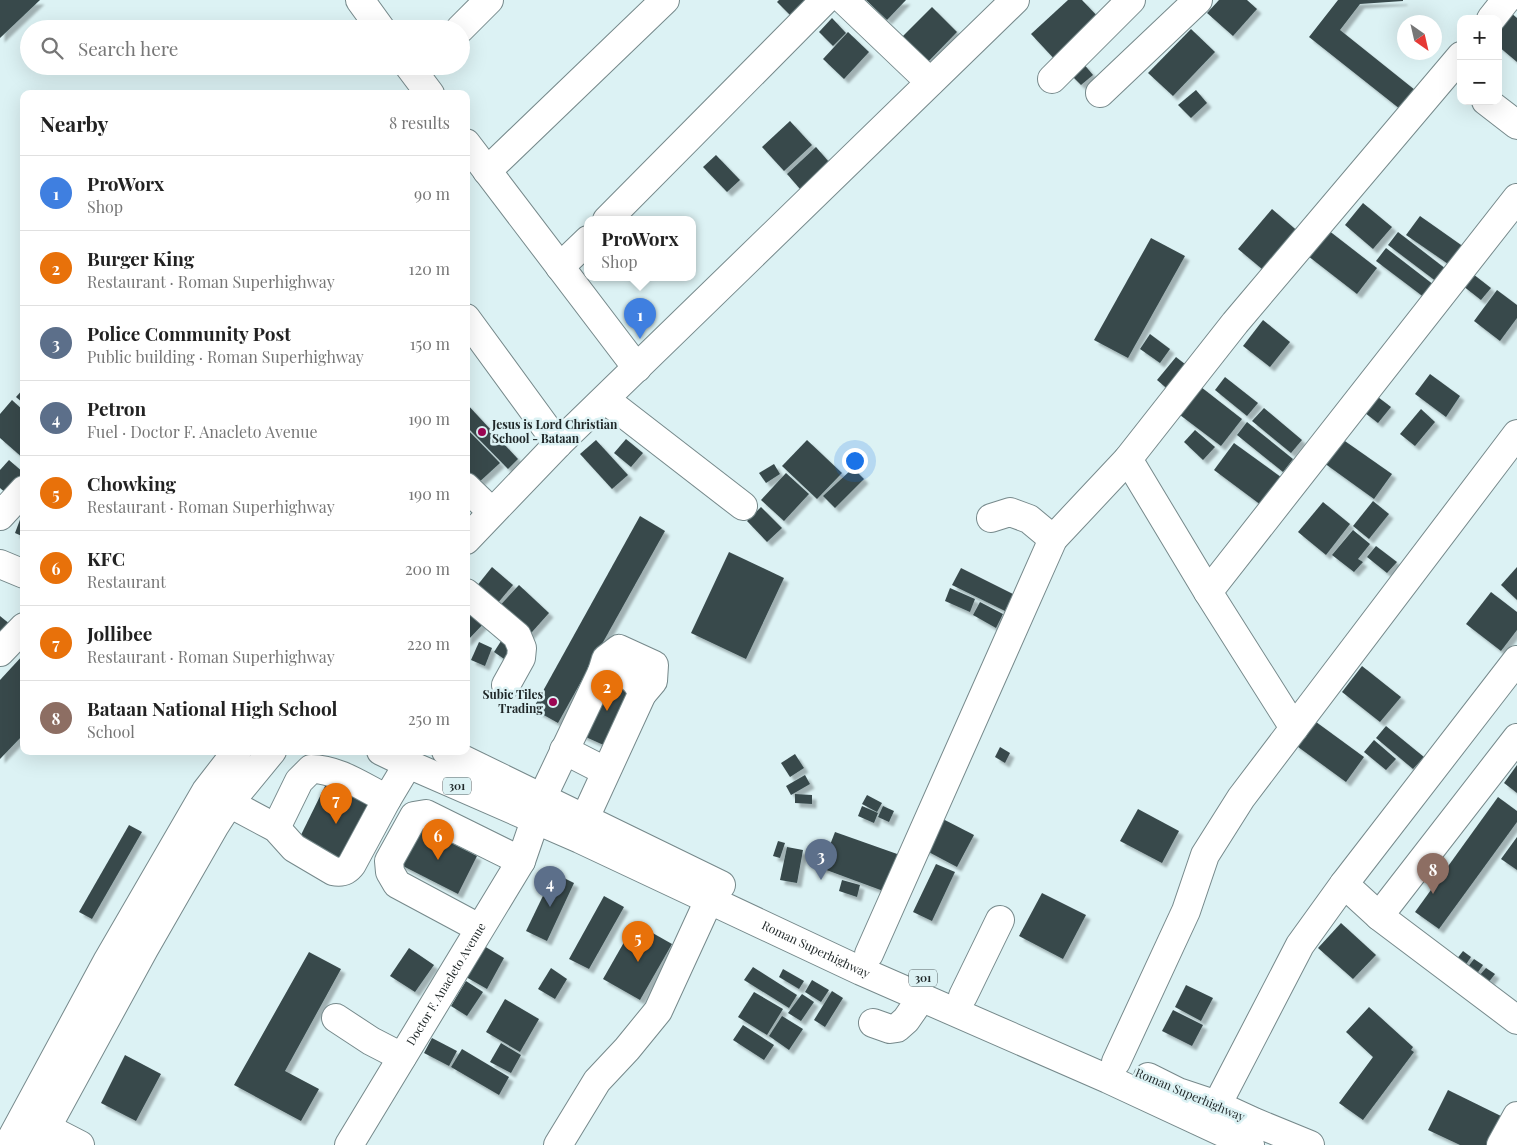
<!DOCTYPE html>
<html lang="en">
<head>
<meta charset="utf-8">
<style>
	:root { --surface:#fff; --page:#f6f6f6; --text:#222; --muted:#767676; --line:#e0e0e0; --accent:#7c3aed }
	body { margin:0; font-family:"Playfair Display",serif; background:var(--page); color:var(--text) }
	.controls { position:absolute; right:15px; top:15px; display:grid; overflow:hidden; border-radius:10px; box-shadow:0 5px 20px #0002 }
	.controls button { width:45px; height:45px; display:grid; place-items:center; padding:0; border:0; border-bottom:1px solid var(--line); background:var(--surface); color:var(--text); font:25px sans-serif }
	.compass { position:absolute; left:1397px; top:15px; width:45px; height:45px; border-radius:50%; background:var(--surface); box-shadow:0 5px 20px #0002; rotate:146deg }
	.you { position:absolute; left:854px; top:460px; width:18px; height:18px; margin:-12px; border:4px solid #fff; border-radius:50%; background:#1a73e8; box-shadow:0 0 0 8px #1a73e833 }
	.badge { display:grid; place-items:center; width:32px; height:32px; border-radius:50%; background:var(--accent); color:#fff; font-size:16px; font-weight:700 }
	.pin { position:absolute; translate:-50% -41px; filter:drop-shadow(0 1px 2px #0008) }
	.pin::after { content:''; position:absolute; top:26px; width:18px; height:15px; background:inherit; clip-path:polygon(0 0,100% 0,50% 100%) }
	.popup { position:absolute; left:584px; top:216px; width:112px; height:65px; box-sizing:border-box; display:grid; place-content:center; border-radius:10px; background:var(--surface); filter:drop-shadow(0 1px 4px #0005); font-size:16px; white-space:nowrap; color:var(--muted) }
	.popup b { font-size:19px; color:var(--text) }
	.popup::after { content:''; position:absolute; left:50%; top:100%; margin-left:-10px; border:10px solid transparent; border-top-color:var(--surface) }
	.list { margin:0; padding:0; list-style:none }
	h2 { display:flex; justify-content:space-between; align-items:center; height:65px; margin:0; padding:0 20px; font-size:21px }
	h2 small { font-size:16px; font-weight:400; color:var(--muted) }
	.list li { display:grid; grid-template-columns:32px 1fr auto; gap:15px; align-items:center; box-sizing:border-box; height:75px; padding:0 20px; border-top:1px solid var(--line) }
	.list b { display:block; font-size:19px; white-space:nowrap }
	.list p { margin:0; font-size:16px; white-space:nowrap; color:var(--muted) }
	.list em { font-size:16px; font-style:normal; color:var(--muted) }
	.icon { flex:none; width:28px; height:28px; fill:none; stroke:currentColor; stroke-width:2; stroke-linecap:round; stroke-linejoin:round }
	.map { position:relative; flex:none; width:1517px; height:1145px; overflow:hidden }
	.search { position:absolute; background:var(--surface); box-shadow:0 5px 20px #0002; left:20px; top:20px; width:450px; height:55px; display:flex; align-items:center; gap:12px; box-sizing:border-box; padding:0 18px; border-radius:28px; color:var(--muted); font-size:19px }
	.panel { position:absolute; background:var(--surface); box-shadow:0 5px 20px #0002; left:20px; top:90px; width:450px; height:665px; border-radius:10px }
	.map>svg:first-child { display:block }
	.building { fill:#384a4c; filter:url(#shadow) }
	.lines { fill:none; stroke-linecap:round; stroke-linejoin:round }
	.minor-casing { stroke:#76898b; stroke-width:30 }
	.major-casing { stroke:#76898b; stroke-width:30 }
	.minor { stroke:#fff; stroke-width:28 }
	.major { stroke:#fff; stroke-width:28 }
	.poi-dot { fill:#9c0653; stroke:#dcf2f4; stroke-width:2 }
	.labels { text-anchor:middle; stroke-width:5; stroke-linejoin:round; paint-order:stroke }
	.shield { fill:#dcf2f4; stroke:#586566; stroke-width:1 }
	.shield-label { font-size:11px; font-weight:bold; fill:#202829 }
	.poi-label { font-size:12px; font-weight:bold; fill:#202829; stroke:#dcf2f4; text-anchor:start }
	.street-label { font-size:12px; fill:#202829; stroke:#dcf2f4 }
</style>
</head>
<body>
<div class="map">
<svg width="1517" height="1145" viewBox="0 0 1517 1145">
	<defs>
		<filter id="shadow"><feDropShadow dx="4.5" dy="4.5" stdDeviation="1" flood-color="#0004"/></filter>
	</defs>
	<rect width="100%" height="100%" fill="#dcf2f4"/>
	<!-- building -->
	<g class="building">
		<polygon points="0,0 40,0 0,38"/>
		<polygon points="779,0 816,0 797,22 777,2"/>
		<polygon points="866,0 906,0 887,20"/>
		<polygon points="1068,0 1082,0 1102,21 1058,63 1031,34"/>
		<polygon points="1219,0 1247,0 1257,9 1233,36 1207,13"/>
		<polygon points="1338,0 1403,0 1403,1 1360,4 1340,30 1415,90 1400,109 1309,37"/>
		<polygon points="932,7 957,32 924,66 899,40"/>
		<polygon points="1510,12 1517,18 1517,62 1498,46 1498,26"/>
		<polygon points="832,18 846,33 833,46 819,32"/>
		<polygon points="1191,29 1215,52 1173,96 1148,73"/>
		<polygon points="848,32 869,52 844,79 823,59"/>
		<polygon points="1083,63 1093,75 1081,85 1070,74"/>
		<polygon points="1196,90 1207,103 1191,118 1178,105"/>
		<polygon points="790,121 812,145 784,171 762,147"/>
		<polygon points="816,147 829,162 800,189 787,174"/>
		<polygon points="716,155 740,180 727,192 703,167"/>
		<polygon points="1363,203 1392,227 1373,249 1345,225"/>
		<polygon points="1272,209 1301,234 1268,274 1238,249"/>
		<polygon points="1420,216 1464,247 1451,266 1406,235"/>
		<polygon points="1328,230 1377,268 1357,294 1308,256"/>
		<polygon points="1398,232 1446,269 1437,282 1388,245"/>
		<polygon points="1151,238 1185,256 1128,358 1094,340"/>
		<polygon points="1386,248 1434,285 1425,298 1376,261"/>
		<polygon points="1473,274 1491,288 1481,300 1463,286"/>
		<polygon points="1497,290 1517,305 1517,318 1500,341 1474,321"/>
		<polygon points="1263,320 1290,342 1270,367 1243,346"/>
		<polygon points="1150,334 1170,349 1160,363 1140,349"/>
		<polygon points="1176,357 1190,368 1171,392 1157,380"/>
		<polygon points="1430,374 1460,396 1446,417 1415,394"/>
		<polygon points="1225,377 1258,403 1247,416 1215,390"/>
		<polygon points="1201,387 1242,419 1221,446 1180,415"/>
		<polygon points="24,388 24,404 16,397"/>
		<polygon points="1378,397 1391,407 1378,423 1365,413"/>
		<polygon points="12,400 24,411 24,459 0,438 0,414"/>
		<polygon points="466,403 518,459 508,469 466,426"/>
		<polygon points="1264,408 1302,440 1291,453 1252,421"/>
		<polygon points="1421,409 1435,422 1415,446 1400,434"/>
		<polygon points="1247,422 1293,459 1283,472 1237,435"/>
		<polygon points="466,428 500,463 476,485 466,475"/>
		<polygon points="1195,430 1215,447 1203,460 1184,442"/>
		<polygon points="626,439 643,453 631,467 614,453"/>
		<polygon points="1342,439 1392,474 1374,499 1324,463"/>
		<polygon points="596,440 628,475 612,489 580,454"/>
		<polygon points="807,440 842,473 817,499 782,466"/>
		<polygon points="1234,443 1285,480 1265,508 1214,470"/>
		<polygon points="9,460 24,473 24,478 8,495 0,488 0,470"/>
		<polygon points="774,464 780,474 766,483 759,473"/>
		<polygon points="853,468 864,479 835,508 823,496"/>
		<polygon points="786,473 809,494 784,521 761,500"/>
		<polygon points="1373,501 1389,514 1369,539 1353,526"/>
		<polygon points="1323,502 1350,524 1326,555 1298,532"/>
		<polygon points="761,507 782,528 767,542 747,521"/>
		<polygon points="24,509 24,537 15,533"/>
		<polygon points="640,516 665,531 558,723 533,709"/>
		<polygon points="1353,530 1370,544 1358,559 1363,562 1354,572 1332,555"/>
		<polygon points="1376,546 1397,562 1387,573 1367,557"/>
		<polygon points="729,552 784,578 746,659 691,633"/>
		<polygon points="492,567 513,585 497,604 476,587"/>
		<polygon points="1517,567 1517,600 1501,585"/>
		<polygon points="961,568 1013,594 1005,611 952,585"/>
		<polygon points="519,585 549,613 524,641 493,613"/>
		<polygon points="950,588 975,599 970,612 945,601"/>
		<polygon points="1491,592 1517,612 1517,630 1501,651 1466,624"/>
		<polygon points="466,599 488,619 466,642"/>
		<polygon points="980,602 1003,614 996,628 973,615"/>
		<polygon points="0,616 11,625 0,639"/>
		<polygon points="503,638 516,647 507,661 494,652"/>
		<polygon points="479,642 492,648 485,666 471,660"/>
		<polygon points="24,654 24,734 0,759 0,680"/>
		<polygon points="1362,666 1401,697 1380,722 1342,692"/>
		<polygon points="607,676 636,689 608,747 579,734"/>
		<polygon points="1312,719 1364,757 1346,782 1294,744"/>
		<polygon points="1386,726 1424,757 1413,769 1376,738"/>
		<polygon points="1374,740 1396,759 1386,770 1364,752"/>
		<polygon points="1000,747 1010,753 1005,763 995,757"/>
		<polygon points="795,754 804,768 790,777 781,763"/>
		<polygon points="1517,765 1517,793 1504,783"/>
		<polygon points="805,775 810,784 791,795 786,786"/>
		<polygon points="327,782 375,806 344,863 298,841"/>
		<polygon points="795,794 812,795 812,804 795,803"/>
		<polygon points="867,795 882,803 877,812 862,804"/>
		<polygon points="1498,797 1517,811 1517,822 1439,929 1415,912"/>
		<polygon points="862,806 878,813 874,823 858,816"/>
		<polygon points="883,806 894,811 889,822 878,817"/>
		<polygon points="1138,809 1179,831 1162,863 1120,841"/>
		<polygon points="939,817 974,835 957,867 923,849"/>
		<polygon points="129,825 142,832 92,919 79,912"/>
		<polygon points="418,826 477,856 458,894 399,864"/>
		<polygon points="835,832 900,855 886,892 821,868"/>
		<polygon points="1517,837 1517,870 1501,859"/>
		<polygon points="778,841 785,843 780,858 773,856"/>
		<polygon points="787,847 803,850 797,883 780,880"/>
		<polygon points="936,864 955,872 932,921 913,912"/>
		<polygon points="554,873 574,883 547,941 526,931"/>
		<polygon points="842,880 860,885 857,897 839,891"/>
		<polygon points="1042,893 1086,915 1063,959 1019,936"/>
		<polygon points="604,896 624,907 589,969 569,959"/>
		<polygon points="635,923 672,944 640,1000 603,979"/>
		<polygon points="1341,923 1376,955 1353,979 1318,948"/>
		<polygon points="484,946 504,958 487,989 466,977"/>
		<polygon points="409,948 434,965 415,992 390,976"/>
		<polygon points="1463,951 1471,957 1465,966 1456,960"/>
		<polygon points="309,952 341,969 285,1071 319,1089 301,1121 234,1085"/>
		<polygon points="1474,959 1483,965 1476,975 1467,968"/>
		<polygon points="753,967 797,995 789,1008 744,980"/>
		<polygon points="551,968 567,979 555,999 538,989"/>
		<polygon points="1486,968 1495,974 1488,983 1479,976"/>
		<polygon points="783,969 804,981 799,989 779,977"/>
		<polygon points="812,980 829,990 821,1002 805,992"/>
		<polygon points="466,981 483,992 467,1016 451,1006"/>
		<polygon points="1186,985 1213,998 1201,1021 1175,1007"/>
		<polygon points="832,991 843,998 825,1027 814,1020"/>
		<polygon points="754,992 783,1009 767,1035 738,1017"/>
		<polygon points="802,994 814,1002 801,1021 788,1013"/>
		<polygon points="505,999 539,1019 520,1052 486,1032"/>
		<polygon points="1369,1007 1413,1047 1411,1050 1414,1052 1363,1120 1339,1103 1373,1057 1346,1032"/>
		<polygon points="1173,1010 1203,1025 1192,1046 1162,1031"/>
		<polygon points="782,1016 803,1029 789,1050 769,1036"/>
		<polygon points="743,1025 774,1045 764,1060 733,1040"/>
		<polygon points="432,1038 457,1051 449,1066 424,1053"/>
		<polygon points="501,1043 521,1055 511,1073 490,1062"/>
		<polygon points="462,1049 509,1077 499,1095 451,1067"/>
		<polygon points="125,1055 161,1074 136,1121 101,1103"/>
		<polygon points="1448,1090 1501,1116 1487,1145 1460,1145 1428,1130"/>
	</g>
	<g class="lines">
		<defs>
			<g id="minor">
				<polyline points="360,0 381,29"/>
				<polyline points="844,0 930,82"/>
				<polyline points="1491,19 1506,0"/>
				<polyline points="460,29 489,0"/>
				<polyline points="409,66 430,94"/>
				<polyline points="1052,79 1131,0"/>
				<polyline points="1100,93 1198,0"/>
				<polyline points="1486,101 1517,125"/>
				<polyline points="466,143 637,368"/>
				<polyline points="487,171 665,0"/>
				<polyline points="607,220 825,0"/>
				<polyline points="560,267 588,240"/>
				<polyline points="466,318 558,444"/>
				<polyline points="606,400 743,506"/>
				<polyline points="1128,459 1208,592 1294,728"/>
				<polyline points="466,487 492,512"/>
				<polyline points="0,516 24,490"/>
				<polyline points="991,518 1010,512 1029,519 1053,539"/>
				<polyline points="466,540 558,444 1015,0"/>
				<polyline points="1208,592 1517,198"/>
				<polyline points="466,593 517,636 522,648 521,658 506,685"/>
				<polyline points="0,652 24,627"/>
				<path d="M 602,672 L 609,667 C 624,671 638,678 642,694"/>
				<polyline points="564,750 605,771"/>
				<path d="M 214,795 L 276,828 L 294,848 L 333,871 C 342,873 347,871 352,864 L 387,799"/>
				<polyline points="542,798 602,672 606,659 619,649 654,665 653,681 642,694 585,818"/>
				<path d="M 276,828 L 299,781 L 311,769 C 338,769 363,787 387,799 L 408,764"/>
				<polyline points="1344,884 1379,916 1517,738"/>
				<polyline points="1379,916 1517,1020"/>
				<polyline points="479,928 397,884 390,872 389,861 414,816 426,814 521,861"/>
				<polyline points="869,954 1053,539 1128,459 1235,323 1461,56"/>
				<polyline points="963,996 1000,920"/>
				<polyline points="336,1018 371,1041 402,1057"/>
				<polyline points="873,1023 890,1029 897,1028 906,1020 922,997"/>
				<polyline points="1116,1062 1186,911 1205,855 1241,798 1517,434"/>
				<polyline points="1217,1105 1300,945 1344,884 1517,660"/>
				<polyline points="47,1128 80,1145"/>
				<polyline points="8,1145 108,960 206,791 237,751"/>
				<polyline points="37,1145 144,949 214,827 230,802 272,751"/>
				<polyline points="558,1145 597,1081 627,1049 658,1011 709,900"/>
				<polyline points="1501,1145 1517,1116"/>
			</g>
			<g id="major">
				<polyline points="0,564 24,574"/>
				<path id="s1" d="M 381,751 L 408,764 L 580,839 L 861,971 L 1108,1079 L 1250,1145"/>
				<polyline points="446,751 721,885"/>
				<polyline points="1148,1077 1178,1092 1217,1105 1254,1122 1310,1145"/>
				<path id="s2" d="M 349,1145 L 521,861 L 541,803"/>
			</g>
		</defs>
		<!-- minor casing -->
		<use href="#minor" class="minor-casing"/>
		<!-- major casing -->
		<use href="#major" class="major-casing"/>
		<!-- minor -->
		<use href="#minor" class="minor"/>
		<!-- major -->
		<use href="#major" class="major"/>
	</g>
	<!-- markers -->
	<g class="poi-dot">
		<circle cx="482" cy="432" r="5"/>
		<circle cx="553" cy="702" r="5"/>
	</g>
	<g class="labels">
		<!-- shield labels -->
		<g class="shield">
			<rect x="443" y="777.5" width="28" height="17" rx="4"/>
			<rect x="909" y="969.5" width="28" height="17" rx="4"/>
		</g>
		<g class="shield-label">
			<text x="457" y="790">301</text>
			<text x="923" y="982">301</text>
		</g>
		<!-- poi labels -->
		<g class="poi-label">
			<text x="492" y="429">Jesus is Lord Christian<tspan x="492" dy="14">School - Bataan</tspan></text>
			<text x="543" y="699" text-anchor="end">Subic Tiles<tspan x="543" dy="14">Trading</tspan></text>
		</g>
		<!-- street labels -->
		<g class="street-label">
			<text dy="4" stroke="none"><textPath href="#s1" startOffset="478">Roman Superhighway</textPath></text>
			<text dy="4" stroke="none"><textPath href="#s2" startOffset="188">Doctor F. Anacleto Avenue</textPath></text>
			<text transform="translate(1190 1095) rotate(23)" y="4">Roman Superhighway</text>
		</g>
	</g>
</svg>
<div class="controls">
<button>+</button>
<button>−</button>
</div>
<svg class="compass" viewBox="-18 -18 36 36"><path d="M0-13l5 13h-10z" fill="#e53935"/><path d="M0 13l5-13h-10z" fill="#767676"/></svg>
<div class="you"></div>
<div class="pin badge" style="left:640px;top:339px;background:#3f7fe0">1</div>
<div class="popup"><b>ProWorx</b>Shop</div>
<div class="pin badge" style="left:607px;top:711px;background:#e8710a">2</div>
<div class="pin badge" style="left:821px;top:880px;background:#5c6f8a">3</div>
<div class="pin badge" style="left:550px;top:907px;background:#5c6f8a">4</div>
<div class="pin badge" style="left:638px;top:962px;background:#e8710a">5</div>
<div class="pin badge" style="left:438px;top:860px;background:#e8710a">6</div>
<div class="pin badge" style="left:336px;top:824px;background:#e8710a">7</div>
<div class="pin badge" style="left:1433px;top:894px;background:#8d6e63">8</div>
<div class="search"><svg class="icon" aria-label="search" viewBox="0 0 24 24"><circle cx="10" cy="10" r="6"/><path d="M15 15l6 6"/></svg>Search here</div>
<section class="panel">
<h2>Nearby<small>8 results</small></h2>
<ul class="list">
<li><span class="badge" style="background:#3f7fe0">1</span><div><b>ProWorx</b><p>Shop</p></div><em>90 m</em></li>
<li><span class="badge" style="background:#e8710a">2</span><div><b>Burger King</b><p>Restaurant · Roman Superhighway</p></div><em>120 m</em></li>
<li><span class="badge" style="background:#5c6f8a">3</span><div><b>Police Community Post</b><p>Public building · Roman Superhighway</p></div><em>150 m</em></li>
<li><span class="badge" style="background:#5c6f8a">4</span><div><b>Petron</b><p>Fuel · Doctor F. Anacleto Avenue</p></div><em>190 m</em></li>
<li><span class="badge" style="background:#e8710a">5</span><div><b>Chowking</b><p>Restaurant · Roman Superhighway</p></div><em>190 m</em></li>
<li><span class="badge" style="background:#e8710a">6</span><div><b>KFC</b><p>Restaurant</p></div><em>200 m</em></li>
<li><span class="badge" style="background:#e8710a">7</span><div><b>Jollibee</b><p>Restaurant · Roman Superhighway</p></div><em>220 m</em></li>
<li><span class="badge" style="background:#8d6e63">8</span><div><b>Bataan National High School</b><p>School</p></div><em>250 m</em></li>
</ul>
</section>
</div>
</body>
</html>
